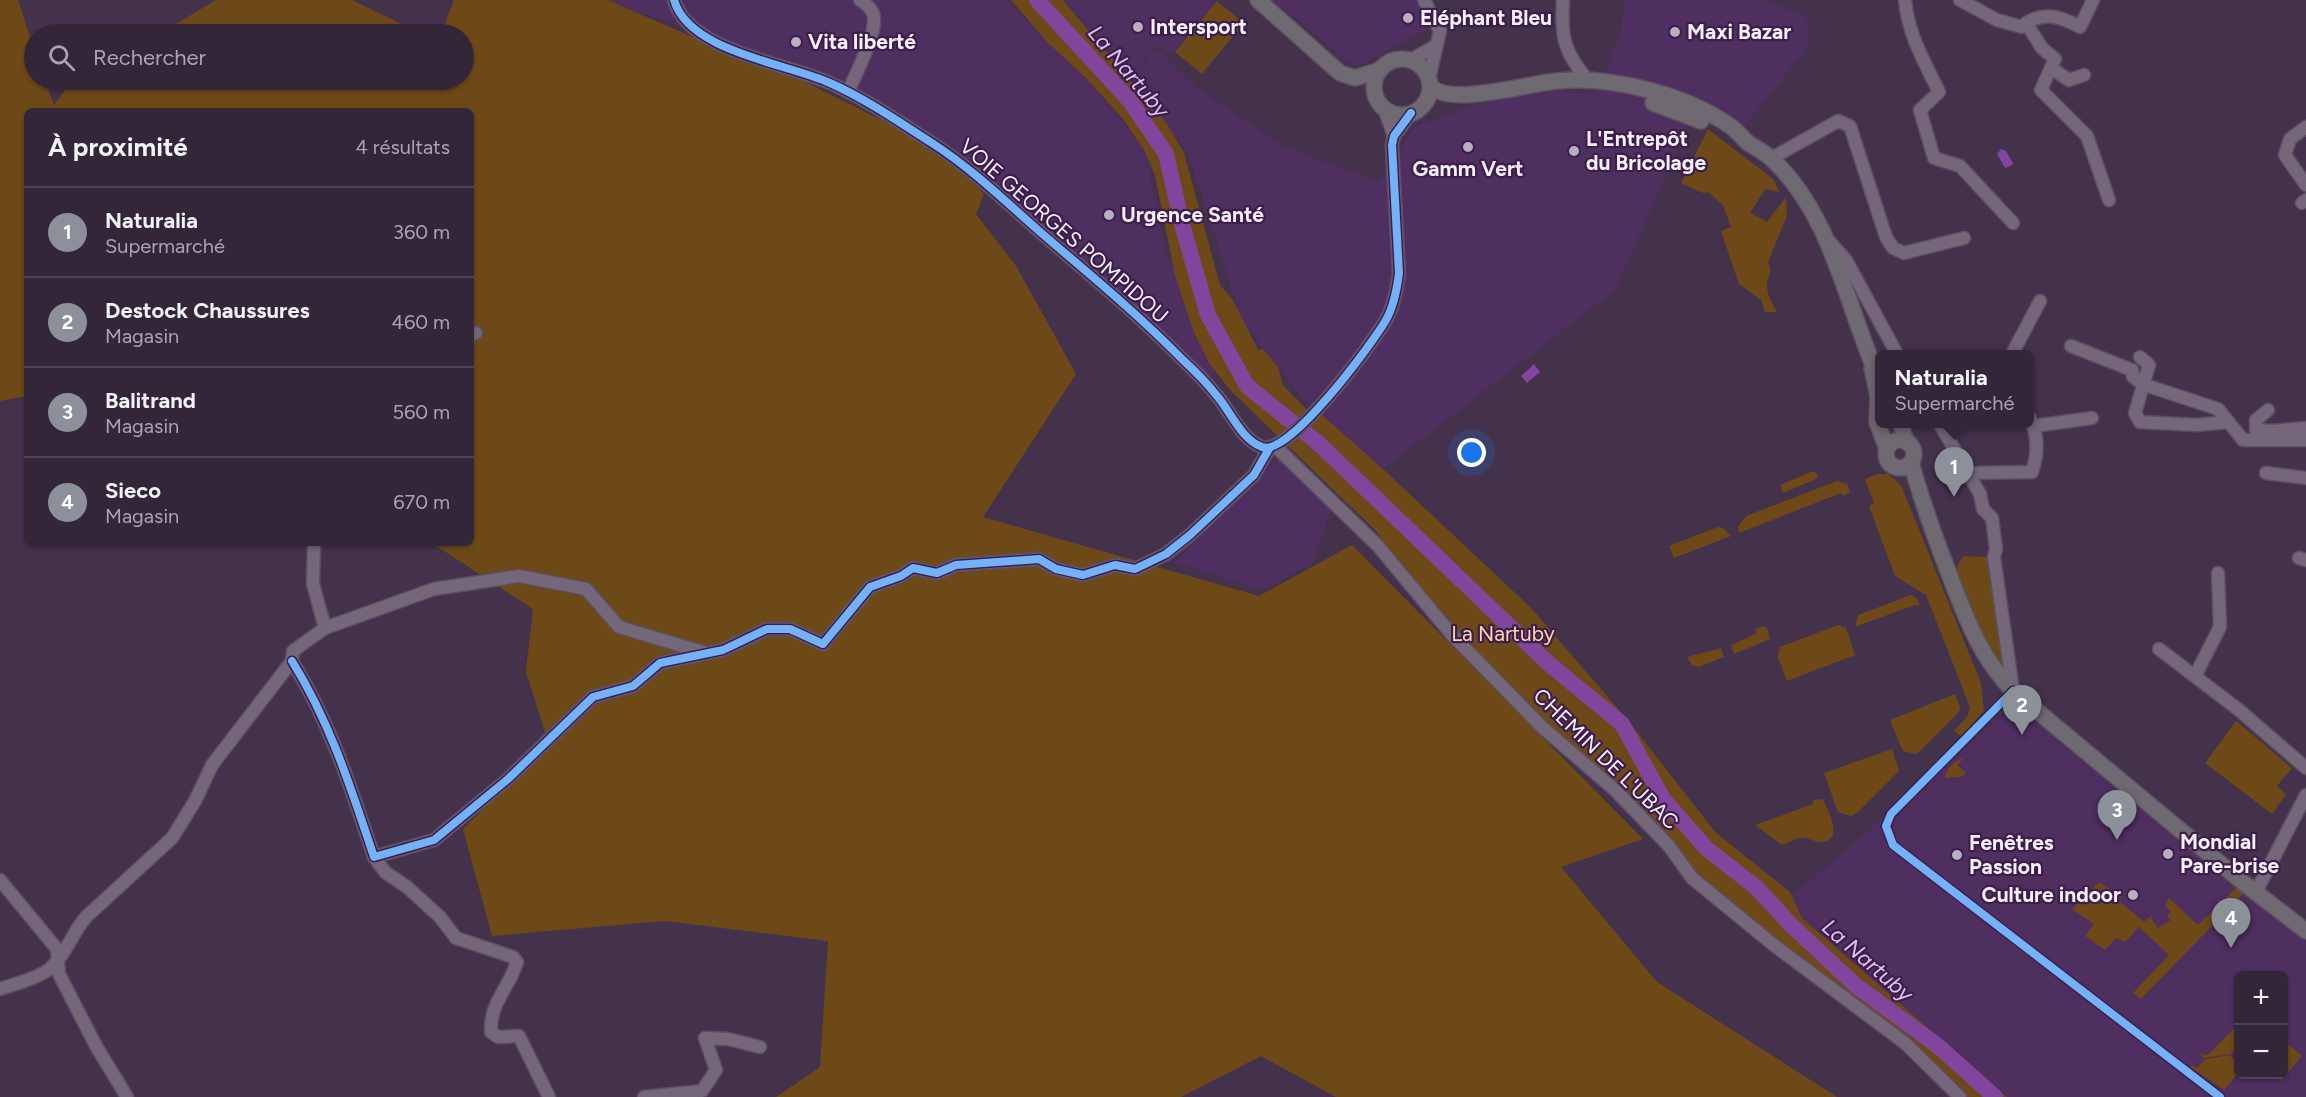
<!DOCTYPE html>
<html lang="fr">
<head>
<meta charset="utf-8">
<style>
	:root { --surface:#332639; --page:#3b2e41; --text:#f1f3f6; --muted:#a9a5ae; --line:#4e4353; --accent:#8c9099 }
	body { margin:0; font-family:Figtree,sans-serif; background:var(--page); color:var(--text) }
	.controls { position:absolute; right:18px; bottom:18px; display:grid; overflow:hidden; border-radius:9px; box-shadow:0 2px 4px #0004 }
	.controls button { width:54px; height:54px; display:grid; place-items:center; padding:0; border:0; border-bottom:2px solid var(--line); background:var(--surface); color:var(--text); font:30px sans-serif }
	.you { position:absolute; left:1472px; top:453px; width:21px; height:21px; margin:-15px; border:4px solid #fff; border-radius:50%; background:#1a73e8; box-shadow:0 0 0 9px #1a73e833 }
	.badge { display:grid; place-items:center; width:39px; height:39px; border-radius:50%; background:var(--accent); color:#fff; font-size:20px; font-weight:700 }
	.pin { position:absolute; translate:-50% -50px; filter:drop-shadow(0 2px 3px #0008) }
	.pin::after { content:''; position:absolute; top:32px; width:21px; height:18px; background:inherit; clip-path:polygon(0 0,100% 0,50% 100%) }
	.popup { position:absolute; left:1875px; top:350px; width:159px; height:78px; box-sizing:border-box; display:grid; place-content:center; border-radius:9px; background:var(--surface); filter:drop-shadow(0 2px 4px #0005); font-size:20px; white-space:nowrap; color:var(--muted) }
	.popup b { font-size:22px; color:var(--text) }
	.popup::after { content:''; position:absolute; left:50%; top:100%; margin-left:-12px; border:12px solid transparent; border-top-color:var(--surface) }
	.list { margin:0; padding:0; list-style:none }
	h2 { display:flex; justify-content:space-between; align-items:center; height:78px; margin:0; padding:0 24px; font-size:26px }
	h2 small { font-size:20px; font-weight:400; color:var(--muted) }
	.list li { display:grid; grid-template-columns:39px 1fr auto; gap:18px; align-items:center; box-sizing:border-box; height:90px; padding:0 24px; border-top:2px solid var(--line) }
	.list b { display:block; font-size:22px; white-space:nowrap }
	.list p { margin:0; font-size:20px; white-space:nowrap; color:var(--muted) }
	.list em { font-size:20px; font-style:normal; color:var(--muted) }
	.icon { flex:none; width:33px; height:33px; fill:none; stroke:currentColor; stroke-width:2; stroke-linecap:round; stroke-linejoin:round }
	.map { position:relative; flex:none; width:2306px; height:1097px; overflow:hidden }
	.search { position:absolute; background:var(--surface); box-shadow:0 2px 4px #0004; left:24px; top:24px; width:450px; height:66px; display:flex; align-items:center; gap:15px; box-sizing:border-box; padding:0 21px; border-radius:33px; color:var(--muted); font-size:22px }
	.panel { position:absolute; background:var(--surface); box-shadow:0 2px 4px #0004; left:24px; top:108px; width:450px; height:438px; border-radius:9px }
	.map>svg:first-child { display:block }
	.built { fill:#4f2e60; fill-rule:evenodd }
	.green { fill:#6d4917 }
	.water { fill:#81459d }
	.lines { fill:none; stroke-linecap:round; stroke-linejoin:round }
	.river { stroke:#81459d; stroke-width:16 }
	.minor-casing { stroke:#5b4f61; stroke-width:15 }
	.major-casing { stroke:#5b4f61; stroke-width:18 }
	.minor { stroke:#74677a; stroke-width:12 }
	.major { stroke:#6f6a71; stroke-width:15 }
	.cycleway-casing { stroke:#3d1d4b; stroke-width:11 }
	.cycleway { stroke:#73b2f8; stroke-width:8 }
	.poi-dot { fill:#baaebf; stroke:#3d1d4b; stroke-width:2 }
	.labels { text-anchor:middle; stroke-width:4.5; stroke-linejoin:round; paint-order:stroke }
	.poi-label { font-size:21px; font-weight:bold; fill:#f9f1fd; stroke:#3d1d4b; text-anchor:start }
	.street-label { font-size:21px; fill:#f9f1fd; stroke:#3d1d4b }
	.park-label { font-size:21px; fill:#fed9aa; stroke:#3d1d4b }
	.water-label { font-size:22px; font-style:italic; fill:#e0c1f1; stroke:#3d1d4b }
</style>
</head>
<body>
<div class="map">
<svg width="2306" height="1097" viewBox="0 0 2306 1097">
	<rect width="100%" height="100%" fill="#44324c"/>
	<!-- built -->
	<g class="built">
		<polygon points="608,0 1006,0 1092,85 1150,154 1151,183 1165,249 1219,370 1211,376 1061,240 942,141 836,78 634,11"/>
		<polygon points="1064,0 1218,0 1170,55 1158,45 1129,76"/>
		<polygon points="1273,0 1414,0 1432,27 1363,64 1356,65 1348,62"/>
		<polygon points="1625,0 1764,0 1805,16 1809,25 1809,43 1804,52 1739,133 1690,121 1615,290 1383,469 1303,399 1242,321 1188,153 1129,80 1157,49 1195,86 1282,146 1379,182 1415,126 1484,102 1540,89 1593,94 1598,76 1605,74 1621,32"/>
		<polygon points="1281,460 1332,507 1312,564 1264,590 1175,563 1262,471"/>
		<path d="M 2014,705 L 2203,861 L 2306,941 L 2306,1097 L 2007,1097 L 1880,994 L 1786,902 ZM 2238,976 L 2284,976 L 2284,1074 L 2238,1074 Z"/>
	</g>
	<!-- green -->
	<g class="green">
		<polygon points="0,0 18,0 34,49 34,80 45,80 54,105 73,80 464,80 464,34 441,34 454,0 608,0 754,64 805,82 896,127 933,150 970,179 984,194 976,214 1016,266 1076,374 983,517 1259,596 1352,545 1643,839 1561,867 1657,982 1837,1097 1336,1097 1261,1056 1181,1097 776,1097 820,1067 828,941 665,921 492,936 463,829 549,745 526,672 533,609 432,543 471,543 471,111 27,111 27,396 0,401"/>
		<polygon points="216,0 352,0 422,34 159,34"/>
		<polygon points="1011,0 1063,0 1167,124 1184,153 1220,285 1233,300 1258,350 1263,349 1278,367 1283,385 1307,410 1322,415 1383,469 1531,608 1626,718 1716,833 1790,892 1802,918 2007,1097 1960,1097 1697,876 1452,635 1376,531 1230,390 1209,363 1193,330 1175,275 1155,175 1144,150 1123,119 1084,76 1048,43"/>
		<polygon points="1217,1 1244,23 1202,74 1175,52"/>
		<path d="M 1708,129 L 1773,179 L 1779,192 L 1765,189 L 1750,213 L 1767,222 L 1786,197 L 1787,216 L 1768,262 L 1771,270 C 1763,288 1768,295 1777,312 L 1765,312 L 1761,300 L 1739,284 L 1721,231 L 1731,227 L 1723,205 L 1708,192 L 1703,193 L 1681,183 Z"/>
		<polygon points="1813,471 1818,475 1816,479 1783,493 1780,485"/>
		<polygon points="1878,474 1888,474 1901,485 1981,683 1984,711 1961,736 1954,731 1967,717 1970,707 1926,595 1895,576 1869,506 1874,503 1865,479"/>
		<polygon points="1837,481 1847,484 1850,492 1843,496 1841,493 1739,533 1738,527 1746,516"/>
		<polygon points="1718,527 1723,528 1731,536 1674,558 1669,546"/>
		<polygon points="1963,556 1991,557 2000,649 2005,661 2001,666 1977,626 1956,569"/>
		<polygon points="1911,595 1916,598 1920,605 1912,606 1855,627 1858,615"/>
		<polygon points="1838,625 1846,628 1855,655 1787,681 1778,657 1780,647"/>
		<polygon points="1764,626 1767,628 1770,639 1734,654 1731,645 1757,633 1755,629"/>
		<polygon points="1721,648 1724,657 1699,667 1692,665 1687,657"/>
		<polygon points="1955,694 1960,707 1959,712 1919,752 1915,754 1903,751 1890,720"/>
		<polygon points="2236,721 2292,768 2277,786 2286,794 2272,814 2205,763"/>
		<polygon points="1892,749 1899,771 1857,813 1851,816 1838,812 1824,773"/>
		<path d="M 1964,758 L 1957,765 L 1966,773 L 1961,777 L 1945,778 C 1946,769 1956,759 1964,758 Z"/>
		<path d="M 1823,799 C 1827,810 1845,839 1822,842 C 1815,843 1808,836 1800,838 C 1793,839 1788,843 1782,845 L 1755,825 L 1813,804 L 1813,800 Z"/>
		<polygon points="2099,882 2121,896 2118,900 2144,922 2153,914 2151,918 2158,928 2171,920 2167,916 2171,911 2165,906 2169,898 2198,925 2237,887 2245,892 2141,999 2133,993 2169,955 2139,927 2125,942 2116,938 2105,950 2085,936 2094,924 2072,909"/>
		<polygon points="2238,1024 2238,1040 2234,1044 2238,1047 2231,1054 2204,1058 2199,1053 2208,1055"/>
		<polygon points="2284,1041 2302,1056 2281,1081 2272,1075 2284,1074"/>
		<polygon points="2230,1055 2238,1063 2238,1073 2224,1090 2190,1067 2192,1065 2197,1068 2205,1059"/>
	</g>
	<!-- water -->
	<g class="water">
		<polygon points="2001,149 2006,151 2013,163 2011,166 2005,168 1997,154"/>
		<polygon points="1534,364 1540,372 1527,383 1521,376"/>
	</g>
	<g class="lines">
		<!-- river -->
		<polyline class="river" points="1037,0 1130,101 1166,154 1183,228 1208,315 1247,386 1317,442 1548,663 1622,724 1663,799 1707,849 1757,888 1789,923 1855,985 1938,1046 1995,1097"/>
		<defs>
			<g id="minor">
				<path d="M 674,0 C 689,52 786,63 830,83 C 866,99 899,122 932,143 C 971,168 1005,201 1039,231 C 1088,273 1138,314 1183,360 C 1195,371 1207,383 1217,396 C 1231,412 1241,439 1262,447 C 1288,458 1372,344 1386,320 C 1394,306 1397,289 1399,273 L 1392,145 L 1394,136 L 1411,113"/>
				<polyline points="1424,0 1440,31 1429,79"/>
				<path d="M 1563,0 C 1561,36 1563,51 1587,79"/>
				<path d="M 1905,0 C 1908,34 1924,61 1939,92 L 1920,110 L 1934,158 L 1960,166 L 2013,223"/>
				<path d="M 1960,0 L 1997,20 L 2022,27 C 2040,10 2060,16 2080,27 L 2093,0"/>
				<polyline points="2026,23 2042,48 2055,59 2041,90 2087,136 2109,200"/>
				<polyline points="1411,60 1437,45"/>
				<polyline points="2051,68 2069,80 2084,75"/>
				<path d="M 848,92 C 856,73 875,38 874,18 C 873,9 867,5 860,0"/>
				<polyline points="1384,108 1394,136"/>
				<polyline points="2306,127 2290,139 2285,155 2306,185"/>
				<polyline points="1772,158 1838,121 1850,126 1886,237 1893,248 1904,253 1964,238"/>
				<polyline points="2302,203 2306,200"/>
				<polyline points="1829,241 1846,260 1897,354"/>
				<polyline points="471,335 476,333"/>
				<polyline points="2071,346 2132,370 2133,377 2145,385 2218,409 2243,440 2306,440"/>
				<polyline points="2012,354 2040,301"/>
				<polyline points="2140,357 2149,365 2135,413 2140,422 2197,425 2227,422"/>
				<polyline points="2268,410 2256,420 2256,430 2273,431 2306,428"/>
				<polyline points="1940,424 1980,494 1983,509 1992,518 1996,549 1994,557 2013,690"/>
				<polyline points="2034,426 2092,418"/>
				<polyline points="1276,447 1378,546 1452,635 1543,728 1615,790 1669,846 1692,878 1775,946 1905,1043 1960,1097"/>
				<path d="M 1969,473 L 2032,472 C 2038,454 2039,435 2029,417"/>
				<polyline points="2266,473 2306,478"/>
				<polyline points="314,543 313,584 325,628"/>
				<polyline points="2299,558 2306,560"/>
				<polyline points="2159,649 2239,710 2306,768"/>
				<path d="M 292,661 C 330,722 351,788 374,857 L 434,840 L 508,779 L 593,697 L 633,686 L 660,663 L 723,650 L 767,629 L 790,629 L 823,644 L 870,587 L 901,576 L 913,568 L 937,573 L 956,565 L 1039,559 L 1056,569 L 1083,575 L 1115,565 L 1135,569 L 1166,554 L 1190,535 L 1254,475 L 1269,449"/>
				<polyline points="2195,676 2220,627 2218,573"/>
				<path d="M 374,857 L 385,872 L 407,887 L 440,917 L 456,938 L 513,957 L 517,962 C 509,989 490,1001 491,1032 L 498,1037 L 519,1036 L 549,1097"/>
				<polyline points="0,880 57,949 59,974 96,1046 127,1097"/>
				<polyline points="2256,892 2306,795"/>
				<path d="M 0,989 C 14,984 36,979 48,970 C 65,957 72,933 86,917 L 172,838 L 195,801 L 212,765 L 292,661 L 293,651 L 325,628 L 434,589 L 519,576 L 586,589 L 619,627 L 706,653"/>
				<polyline points="644,1097 702,1091 716,1070 705,1038 728,1039 760,1047"/>
			</g>
			<g id="major">
				<polyline points="1258,0 1340,73 1355,78 1380,70"/>
				<circle cx="1402" cy="87" r="28"/>
				<path d="M 1430,85 C 1447,108 1530,83 1557,81 C 1612,76 1685,94 1730,126 C 1737,130 1741,137 1747,142 C 1755,148 1765,152 1773,160 C 1833,217 1846,306 1879,379"/>
				<polyline points="1653,103 1701,121"/>
				<polyline points="1872,368 1878,396 1877,422 1887,449"/>
				<polyline points="1901,424 1906,442"/>
				<circle cx="1900" cy="454" r="14"/>
				<path d="M 1911,462 C 1921,499 1934,535 1948,571 C 1965,615 1979,656 2013,691 L 2245,884 L 2306,931"/>
			</g>
		</defs>
		<!-- minor casing -->
		<use href="#minor" class="minor-casing"/>
		<!-- major casing -->
		<use href="#major" class="major-casing"/>
		<!-- minor -->
		<use href="#minor" class="minor"/>
		<!-- major -->
		<use href="#major" class="major"/>
		<defs>
			<g id="cycleway">
				<path d="M 674,0 C 689,52 786,63 830,83 C 866,99 899,122 932,143 C 971,168 1005,201 1039,231 C 1088,273 1138,314 1183,360 C 1195,371 1207,383 1217,396 C 1231,412 1241,439 1262,447 C 1288,458 1372,344 1386,320 C 1394,306 1397,289 1399,273 L 1392,145 L 1394,136 L 1411,113"/>
				<path d="M 292,661 C 330,722 351,788 374,857 L 434,840 L 508,779 L 593,697 L 633,686 L 660,663 L 723,650 L 767,629 L 790,629 L 823,644 L 870,587 L 901,576 L 913,568 L 937,573 L 956,565 L 1039,559 L 1056,569 L 1083,575 L 1115,565 L 1135,569 L 1166,554 L 1190,535 L 1254,475 L 1269,449"/>
				<polyline points="2013,691 1891,814 1886,826 1893,845 2220,1097"/>
			</g>
		</defs>
		<!-- cycleway casing -->
		<use href="#cycleway" class="cycleway-casing"/>
		<!-- cycleway -->
		<use href="#cycleway" class="cycleway"/>
	</g>
	<!-- markers -->
	<g class="poi-dot">
		<circle cx="1408" cy="18" r="6"/>
		<circle cx="1138" cy="27" r="6"/>
		<circle cx="1675" cy="32" r="6"/>
		<circle cx="796" cy="42" r="6"/>
		<circle cx="1468" cy="147" r="6"/>
		<circle cx="1574" cy="151" r="6"/>
		<circle cx="1109" cy="215" r="6"/>
		<circle cx="2168" cy="854" r="6"/>
		<circle cx="1957" cy="855" r="6"/>
		<circle cx="2133" cy="895" r="6"/>
	</g>
	<g class="labels">
		<!-- poi labels -->
		<g class="poi-label">
			<text x="1420" y="25">Eléphant Bleu</text>
			<text x="1150" y="34">Intersport</text>
			<text x="1687" y="39">Maxi Bazar</text>
			<text x="808" y="49">Vita liberté</text>
			<text x="1586" y="146">L'Entrepôt<tspan x="1586" dy="24">du Bricolage</tspan></text>
			<text x="1468" y="176" text-anchor="middle">Gamm Vert</text>
			<text x="1121" y="222">Urgence Santé</text>
			<text x="2180" y="849">Mondial<tspan x="2180" dy="24">Pare-brise</tspan></text>
			<text x="1969" y="850">Fenêtres<tspan x="1969" dy="24">Passion</tspan></text>
			<text x="2121" y="902" text-anchor="end">Culture indoor</text>
		</g>
		<!-- street labels -->
		<g class="street-label">
			<text transform="translate(1064 231) rotate(41)" y="7">VOIE GEORGES POMPIDOU</text>
			<text transform="translate(1606 759) rotate(44)" y="7">CHEMIN DE L'UBAC</text>
		</g>
		<!-- park labels -->
		<g class="park-label">
			<text x="1503" y="641">La Nartuby</text>
		</g>
		<!-- water labels -->
		<g class="water-label">
			<text transform="translate(1129 71) rotate(50)" y="8">La Nartuby</text>
			<text transform="translate(1868 960) rotate(41)" y="8">La Nartuby</text>
		</g>
	</g>
</svg>
<div class="controls">
<button>+</button>
<button>−</button>
</div>
<div class="you"></div>
<div class="pin badge" style="left:1954px;top:497px">1</div>
<div class="popup"><b>Naturalia</b>Supermarché</div>
<div class="pin badge" style="left:2022px;top:735px">2</div>
<div class="pin badge" style="left:2117px;top:840px">3</div>
<div class="pin badge" style="left:2231px;top:948px">4</div>
<div class="search"><svg class="icon" aria-label="search" viewBox="0 0 24 24"><circle cx="10" cy="10" r="6"/><path d="M15 15l6 6"/></svg>Rechercher</div>
<section class="panel">
<h2>À proximité<small>4 résultats</small></h2>
<ul class="list">
<li><span class="badge">1</span><div><b>Naturalia</b><p>Supermarché</p></div><em>360 m</em></li>
<li><span class="badge">2</span><div><b>Destock Chaussures</b><p>Magasin</p></div><em>460 m</em></li>
<li><span class="badge">3</span><div><b>Balitrand</b><p>Magasin</p></div><em>560 m</em></li>
<li><span class="badge">4</span><div><b>Sieco</b><p>Magasin</p></div><em>670 m</em></li>
</ul>
</section>
</div>
</body>
</html>
